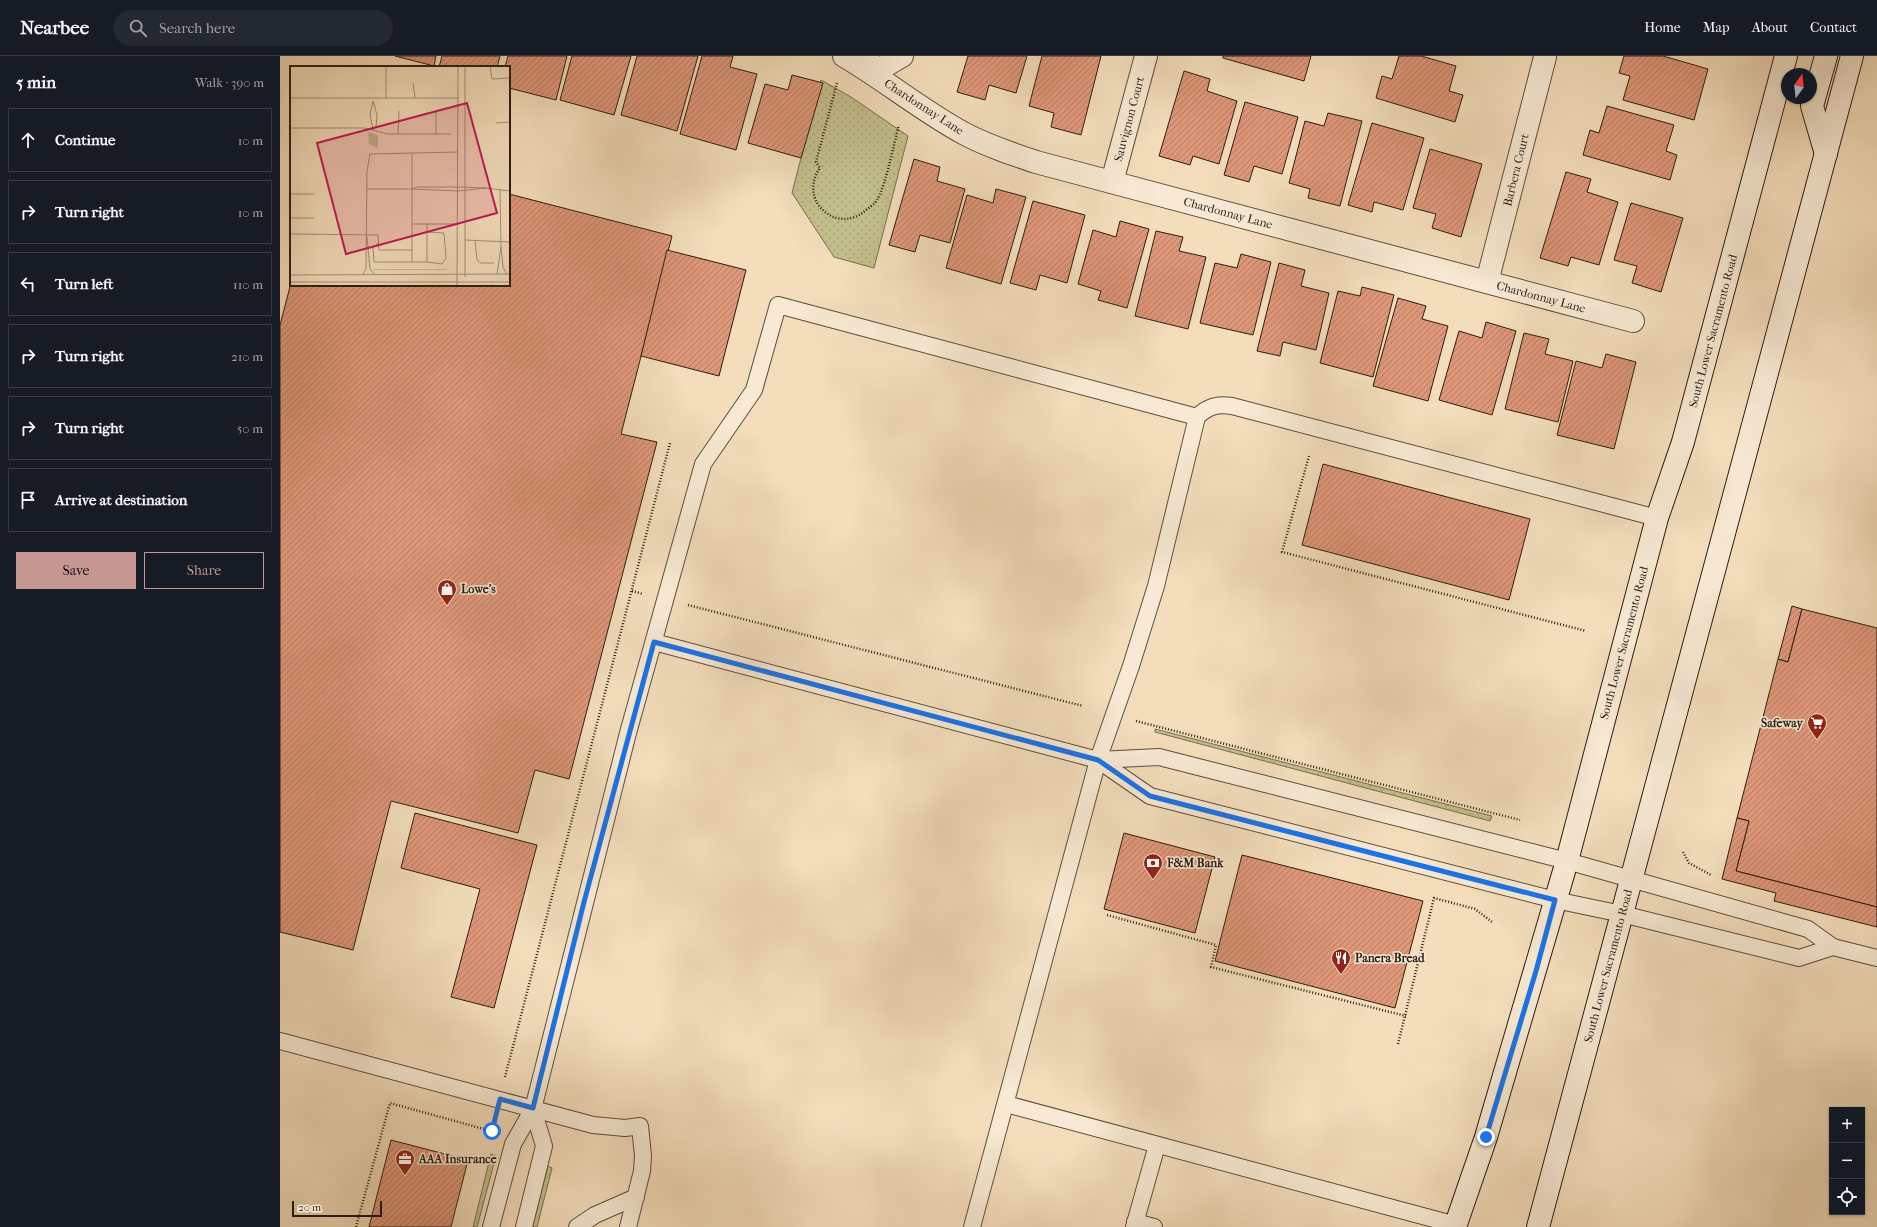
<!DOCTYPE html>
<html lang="en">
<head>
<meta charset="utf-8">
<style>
	:root { --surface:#171b24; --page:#242831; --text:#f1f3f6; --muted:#9ea1a6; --line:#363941; --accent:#c59692 }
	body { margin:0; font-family:"IM FELL French Canon",serif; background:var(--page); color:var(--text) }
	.controls { position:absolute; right:12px; bottom:12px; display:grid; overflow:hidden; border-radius:0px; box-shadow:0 1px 3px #0004 }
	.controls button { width:36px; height:36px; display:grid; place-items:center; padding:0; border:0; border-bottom:1px solid var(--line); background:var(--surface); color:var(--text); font:20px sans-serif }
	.compass { position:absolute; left:1501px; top:12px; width:36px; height:36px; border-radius:50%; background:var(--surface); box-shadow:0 1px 3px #0004; rotate:15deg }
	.scale { position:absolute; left:12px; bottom:10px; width:90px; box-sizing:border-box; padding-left:4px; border:2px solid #2b1d12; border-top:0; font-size:11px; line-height:14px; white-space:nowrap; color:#2b1d12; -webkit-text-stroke:3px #f7e9d3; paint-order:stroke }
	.stop { position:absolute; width:12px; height:12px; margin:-9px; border:3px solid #1a73e8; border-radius:50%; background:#fff }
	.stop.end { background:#1a73e8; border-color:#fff; box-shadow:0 1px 4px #0008 }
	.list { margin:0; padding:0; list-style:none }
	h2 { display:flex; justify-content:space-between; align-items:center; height:52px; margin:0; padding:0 16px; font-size:17px }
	h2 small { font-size:13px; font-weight:400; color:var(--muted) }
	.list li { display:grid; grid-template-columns:26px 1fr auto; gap:12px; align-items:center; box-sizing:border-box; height:64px; margin:0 8px 8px; padding:0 8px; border:1px solid var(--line); border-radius:0px }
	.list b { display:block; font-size:15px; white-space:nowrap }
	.list em { font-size:13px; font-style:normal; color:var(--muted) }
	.actions { display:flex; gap:8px; padding:12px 16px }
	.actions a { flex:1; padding:9px 0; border:1px solid var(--accent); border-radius:0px; text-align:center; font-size:14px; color:var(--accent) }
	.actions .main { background:var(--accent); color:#111 }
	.icon { flex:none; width:22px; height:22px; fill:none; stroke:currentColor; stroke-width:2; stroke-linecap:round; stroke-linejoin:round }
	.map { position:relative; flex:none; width:1597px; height:1171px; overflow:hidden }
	header { display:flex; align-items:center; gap:24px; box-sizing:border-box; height:56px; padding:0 20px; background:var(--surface); border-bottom:1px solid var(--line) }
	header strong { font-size:19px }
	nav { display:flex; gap:22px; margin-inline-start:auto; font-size:14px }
	.search { width:280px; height:36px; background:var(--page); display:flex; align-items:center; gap:10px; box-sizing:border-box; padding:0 14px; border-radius:22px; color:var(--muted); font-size:15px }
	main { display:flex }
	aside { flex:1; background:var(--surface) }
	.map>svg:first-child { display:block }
	.grass { fill:url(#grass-dots); stroke:#776e4e }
	.building { fill:url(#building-hatch); stroke:#2b1d12 }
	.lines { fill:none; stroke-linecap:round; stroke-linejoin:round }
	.service-casing { stroke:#5d4d3c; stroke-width:18 }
	.minor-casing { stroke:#5d4d3c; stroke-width:24 }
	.secondary-casing { stroke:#2b1d12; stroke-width:24 }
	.path { stroke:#2b1d12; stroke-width:2.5; stroke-dasharray:1 2; stroke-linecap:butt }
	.service { stroke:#f7e9d3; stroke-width:16 }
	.minor { stroke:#f7e9d3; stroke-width:22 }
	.secondary { stroke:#f7e9d3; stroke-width:22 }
	.route { stroke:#1a73e8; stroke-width:5 }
	.labels { text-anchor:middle; stroke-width:3; stroke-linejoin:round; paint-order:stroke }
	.street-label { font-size:12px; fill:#2b1d12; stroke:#f7e9d3 }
	.poi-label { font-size:12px; font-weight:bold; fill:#2b1d12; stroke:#f7e9d3; text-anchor:start }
	.inset-road { fill:none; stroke:#a39077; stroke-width:1 }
	.view { fill:#c2185b; fill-opacity:0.15; stroke:#c2185b; stroke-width:2 }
	.inset-edge { fill:none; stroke:#2b1d12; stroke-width:2 }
</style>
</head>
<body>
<header>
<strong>Nearbee</strong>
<div class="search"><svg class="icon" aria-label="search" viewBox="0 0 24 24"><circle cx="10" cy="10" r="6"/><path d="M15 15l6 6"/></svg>Search here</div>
<nav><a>Home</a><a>Map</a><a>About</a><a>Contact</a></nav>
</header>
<main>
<aside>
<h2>5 min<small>Walk · 390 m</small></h2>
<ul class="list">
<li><svg class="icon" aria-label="ahead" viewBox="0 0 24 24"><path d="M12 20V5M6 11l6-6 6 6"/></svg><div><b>Continue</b></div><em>10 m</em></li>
<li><svg class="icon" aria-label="right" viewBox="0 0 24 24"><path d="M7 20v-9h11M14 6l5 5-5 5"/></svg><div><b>Turn right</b></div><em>10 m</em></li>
<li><svg class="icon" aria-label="left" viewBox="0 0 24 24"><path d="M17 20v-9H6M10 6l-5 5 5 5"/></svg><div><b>Turn left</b></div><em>110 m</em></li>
<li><svg class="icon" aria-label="right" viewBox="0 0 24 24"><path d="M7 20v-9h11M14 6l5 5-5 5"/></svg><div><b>Turn right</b></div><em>210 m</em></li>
<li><svg class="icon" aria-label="right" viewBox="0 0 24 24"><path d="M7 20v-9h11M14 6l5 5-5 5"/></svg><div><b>Turn right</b></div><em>50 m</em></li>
<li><svg class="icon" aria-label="arrive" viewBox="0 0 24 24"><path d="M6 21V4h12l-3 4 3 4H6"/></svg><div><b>Arrive at destination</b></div></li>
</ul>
<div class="actions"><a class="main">Save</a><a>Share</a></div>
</aside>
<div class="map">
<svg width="1597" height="1171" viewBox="0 0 1597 1171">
	<defs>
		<pattern id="grass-dots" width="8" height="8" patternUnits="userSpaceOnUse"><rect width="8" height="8" fill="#c3bf8b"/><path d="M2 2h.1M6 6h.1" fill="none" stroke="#a8a477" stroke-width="1.8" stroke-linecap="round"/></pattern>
		<pattern id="building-hatch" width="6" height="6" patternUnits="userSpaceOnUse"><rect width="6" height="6" fill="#df9779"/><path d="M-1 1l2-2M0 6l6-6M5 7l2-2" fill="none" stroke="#b57b62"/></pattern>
	</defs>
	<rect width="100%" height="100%" fill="#f3ddbb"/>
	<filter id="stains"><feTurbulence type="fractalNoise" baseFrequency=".005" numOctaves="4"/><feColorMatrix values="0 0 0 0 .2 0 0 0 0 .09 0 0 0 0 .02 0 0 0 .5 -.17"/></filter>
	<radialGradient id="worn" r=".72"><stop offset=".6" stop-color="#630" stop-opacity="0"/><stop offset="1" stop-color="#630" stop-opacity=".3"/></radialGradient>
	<!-- grass -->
	<g class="grass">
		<polygon points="541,24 571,41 628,80 594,212 554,201 512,137"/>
		<polygon points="875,673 1212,760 1210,765 875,676"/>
		<polygon points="211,1098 216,1100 197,1171 193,1171"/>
		<polygon points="268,1110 272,1112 257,1171 252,1171"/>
	</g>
	<!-- building -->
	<g class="building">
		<polygon points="115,0 156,0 154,10"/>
		<polygon points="162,0 220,0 217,11 159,11"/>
		<polygon points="228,0 287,0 276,44 229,32 229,11 225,11"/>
		<polygon points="292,0 351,0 334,59 280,44"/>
		<polygon points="357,0 418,0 397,75 341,59"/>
		<polygon points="422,0 453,0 450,11 477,18 456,94 400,78"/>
		<polygon points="688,0 747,0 736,37 709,29 705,44 677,36"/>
		<polygon points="762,0 821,0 801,79 771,71 774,57 749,50"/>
		<polygon points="943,0 1031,0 1024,25 943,2"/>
		<polygon points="1119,0 1141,0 1176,10 1169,35 1183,39 1175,66 1096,42 1102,20 1112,23"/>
		<polygon points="1344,0 1383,0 1428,13 1414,64 1343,44 1350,20 1339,17"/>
		<polygon points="904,15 930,23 927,35 957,45 939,108 913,100 910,109 879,100"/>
		<polygon points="512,19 543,27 521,102 468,87 485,28 508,34"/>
		<polygon points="965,46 1018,61 1002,118 974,110 969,126 944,119"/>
		<polygon points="1327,50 1394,69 1386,95 1397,99 1390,124 1303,99 1310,74 1319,77"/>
		<polygon points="1048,57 1082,65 1060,150 1028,142 1030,133 1009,127 1025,65 1044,70"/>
		<polygon points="1092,67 1144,82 1123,154 1094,146 1092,156 1068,149"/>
		<polygon points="1150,93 1202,108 1181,181 1152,172 1156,158 1133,152"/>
		<polygon points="634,103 660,111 657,125 685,133 670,187 640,179 635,196 609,189"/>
		<polygon points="1286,116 1311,123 1307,136 1338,146 1319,209 1291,201 1288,210 1260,202"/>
		<polygon points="716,133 746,141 721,228 666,212 687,139 713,147"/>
		<polygon points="229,138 392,180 341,378 377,386 289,723 255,714 238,777 111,745 73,894 0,876 0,269 11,227 11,229 229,229"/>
		<polygon points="753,145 805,159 787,227 760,219 756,234 730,227"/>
		<polygon points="1351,147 1403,162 1381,236 1352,227 1357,210 1334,204"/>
		<polygon points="840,165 869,173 847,252 818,244 821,235 798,228 813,174 836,181"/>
		<polygon points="876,175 903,181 899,195 926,201 908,273 855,260"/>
		<polygon points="387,194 466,214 439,320 361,300"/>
		<polygon points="961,198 991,206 973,279 920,267 935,207 957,212"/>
		<polygon points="999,207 1025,214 1021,230 1049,237 1036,294 1003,286 1000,300 977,295"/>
		<polygon points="1082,231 1114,239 1093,321 1040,307 1058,235 1080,240"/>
		<polygon points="1118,242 1146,250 1142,263 1168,270 1148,345 1093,330"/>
		<polygon points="1206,266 1236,275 1212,359 1159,344 1179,275 1202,282"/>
		<polygon points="1244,277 1269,283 1265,298 1293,305 1278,366 1225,353"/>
		<polygon points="1326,298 1356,306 1334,393 1277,379 1296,305 1322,312"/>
		<polygon points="1043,408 1250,463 1229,544 1022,489"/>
		<polygon points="1512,550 1522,553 1508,606 1498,603"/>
		<polygon points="1522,553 1597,572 1597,851 1456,815 1469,765 1457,762 1498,603 1508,606"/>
		<polygon points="135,757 257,789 214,952 171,941 200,833 121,812"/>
		<polygon points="1457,762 1469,765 1456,815 1597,851 1597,871 1494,845 1496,837 1442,823"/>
		<polygon points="844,777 935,801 915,877 824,853"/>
		<polygon points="962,799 1143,845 1115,952 935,905"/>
		<polygon points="111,1084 188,1104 171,1171 89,1171"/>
	</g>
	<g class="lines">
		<defs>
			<g id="service">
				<polyline points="374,586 818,704"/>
				<polygon points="879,701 1287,805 1528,873 1553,891 1519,902 1342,858 1275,844 870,740 818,704"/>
				<polyline points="1553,891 1597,902"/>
				<polyline points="0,985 313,1069 345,1072 360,1070 363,1100 362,1115 348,1171"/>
				<polyline points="726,1048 1176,1169"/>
				<polyline points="855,1166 874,1171"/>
				<polyline points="211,1171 233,1088 253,1053 348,677 423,408 474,334 498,249 917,361"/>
				<polyline points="244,1171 264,1090 253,1053"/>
				<polyline points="297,1171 315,1159 356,1141"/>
				<path d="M 692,1171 L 818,704 L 851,610 L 876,530 L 917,361 C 928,350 937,348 952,350 L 1377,462"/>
				<polyline points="854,1171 877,1089"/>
			</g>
			<g id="minor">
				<path d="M 564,0 C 605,24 644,56 685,78 C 708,90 732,98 756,106 L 1353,265"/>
				<polyline points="589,5 593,17 622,0"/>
				<polyline points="832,126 866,0"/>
				<polyline points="1207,226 1265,1"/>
			</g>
			<g id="secondary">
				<polyline points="1546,0 1532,50 1546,98"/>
				<polyline points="1175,1171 1206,1081 1287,805 1377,462 1403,386 1506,0"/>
				<polyline points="1258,1171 1572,0"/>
			</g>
		</defs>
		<!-- service casing -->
		<use href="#service" class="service-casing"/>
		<!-- minor casing -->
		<use href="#minor" class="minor-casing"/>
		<!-- secondary casing -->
		<use href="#secondary" class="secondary-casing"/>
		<!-- path -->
		<g class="path">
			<path d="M 557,27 L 536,106 L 540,112 C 517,144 557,180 586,154 C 590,151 595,148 597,144 C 607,126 613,90 619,69"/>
			<polyline points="1029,400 1002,496 1306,575"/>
			<polyline points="352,535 363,538"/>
			<polyline points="408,549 803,650"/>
			<polyline points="856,665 1240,764"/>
			<polyline points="1403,796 1409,807 1431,819"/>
			<polyline points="827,859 936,889 931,911 1126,960"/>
			<polyline points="1118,988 1154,842 1195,853 1212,866"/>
			<polyline points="225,1021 390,387"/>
			<polyline points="76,1171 110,1047 211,1075"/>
		</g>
		<!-- service -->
		<use href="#service" class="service"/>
		<!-- minor -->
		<use href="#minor" class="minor"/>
		<!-- secondary -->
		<use href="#secondary" class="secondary"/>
	</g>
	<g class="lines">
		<!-- route -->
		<polyline class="route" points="212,1075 220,1043 253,1052 304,846 374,586 818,704 870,740 1275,844 1256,915 1206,1081"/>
	</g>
	<!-- icons -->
	<defs>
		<symbol id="shop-pin" viewBox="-11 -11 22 30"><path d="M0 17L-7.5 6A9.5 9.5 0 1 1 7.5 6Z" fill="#8f2418" stroke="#f7e9d3"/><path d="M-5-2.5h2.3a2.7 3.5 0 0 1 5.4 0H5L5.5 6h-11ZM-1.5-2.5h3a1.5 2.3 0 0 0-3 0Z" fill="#fff"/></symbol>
		<symbol id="supermarket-pin" viewBox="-11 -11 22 30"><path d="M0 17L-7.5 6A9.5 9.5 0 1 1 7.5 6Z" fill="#8f2418" stroke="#f7e9d3"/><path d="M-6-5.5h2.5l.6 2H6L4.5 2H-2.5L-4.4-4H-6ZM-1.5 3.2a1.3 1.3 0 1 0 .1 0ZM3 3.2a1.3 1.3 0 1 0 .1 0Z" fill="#fff"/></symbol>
		<symbol id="bank-pin" viewBox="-11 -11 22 30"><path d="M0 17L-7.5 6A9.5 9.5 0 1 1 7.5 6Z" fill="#8f2418" stroke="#f7e9d3"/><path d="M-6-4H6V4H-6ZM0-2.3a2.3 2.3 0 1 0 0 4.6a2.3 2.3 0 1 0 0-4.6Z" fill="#fff"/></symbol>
		<symbol id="restaurant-pin" viewBox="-11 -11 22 30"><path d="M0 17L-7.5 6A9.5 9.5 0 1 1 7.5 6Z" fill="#8f2418" stroke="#f7e9d3"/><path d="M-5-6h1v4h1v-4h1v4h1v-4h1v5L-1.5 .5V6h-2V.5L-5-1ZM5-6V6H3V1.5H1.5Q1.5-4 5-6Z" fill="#fff"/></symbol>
		<symbol id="office-pin" viewBox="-11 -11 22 30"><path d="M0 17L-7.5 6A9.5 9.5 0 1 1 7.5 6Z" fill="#8f2418" stroke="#f7e9d3"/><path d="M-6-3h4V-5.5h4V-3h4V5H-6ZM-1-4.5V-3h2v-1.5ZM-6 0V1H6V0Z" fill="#fff"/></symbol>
	</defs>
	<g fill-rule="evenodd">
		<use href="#shop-pin" x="156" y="522" width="22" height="30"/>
		<use href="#supermarket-pin" x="1526" y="656" width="22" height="30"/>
		<use href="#bank-pin" x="862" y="796" width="22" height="30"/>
		<use href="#restaurant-pin" x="1050" y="891" width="22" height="30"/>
		<use href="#office-pin" x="114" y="1092" width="22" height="30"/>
	</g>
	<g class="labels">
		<!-- street labels -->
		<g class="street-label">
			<text transform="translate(644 51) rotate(33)" y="4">Chardonnay Lane</text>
			<text transform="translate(849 63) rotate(-75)" y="4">Sauvignon Court</text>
			<text transform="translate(1236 114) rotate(-76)" y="4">Barbera Court</text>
			<text transform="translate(948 157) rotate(15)" y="4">Chardonnay Lane</text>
			<text transform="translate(1261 241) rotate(15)" y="4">Chardonnay Lane</text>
			<text transform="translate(1433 275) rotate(-75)" y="4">South Lower Sacramento Road</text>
			<text transform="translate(1344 587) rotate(-75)" y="4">South Lower Sacramento Road</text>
			<text transform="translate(1328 910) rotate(-75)" y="4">South Lower Sacramento Road</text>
		</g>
		<!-- poi labels -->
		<g class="poi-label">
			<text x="181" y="537">Lowe's</text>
			<text x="1523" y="671" text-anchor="end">Safeway</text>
			<text x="887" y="811">F&amp;M Bank</text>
			<text x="1075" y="906">Panera Bread</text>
			<text x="139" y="1107">AAA Insurance</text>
		</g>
	</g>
	<!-- overview -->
	<g transform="translate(10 10)">
		<rect width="220" height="220" fill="#f3ddbb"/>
		<path d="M 78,66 L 88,69 L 88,82 L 79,78 ZM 83,203 L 157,203 L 157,204 L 84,204 Z" fill="#c3bf8b"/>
		<path class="inset-road" d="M 175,0 L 175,211M 200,0 L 202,13 L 220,12M 123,17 L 125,32M 0,32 L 169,32M 96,32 L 96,0M 83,35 L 87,49 L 86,61 L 83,64 L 80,48 ZM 146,46 L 146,68M 206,57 L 220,56M 0,62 L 74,62 L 98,68 L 161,68M 108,68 L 109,45M 122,88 L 122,196 L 137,196 L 137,158M 127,121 L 168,121 L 196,122 L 168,125 L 122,123 ZM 196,122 L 220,125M 77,123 L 122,123M 210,123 L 211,181M 0,128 L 24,128M 0,152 L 24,152M 122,158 L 167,158M 137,166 L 154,167 L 156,192 L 152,198 L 137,196M 0,168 L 88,169 L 89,184 L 122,184M 77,171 L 80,203 L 84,208M 175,174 L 220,176M 185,174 L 187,194 L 191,197 L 204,197M 89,176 L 83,182 L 84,196 L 122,196M 73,208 L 76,203 L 77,105 L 80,88 L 168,86M 207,208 L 211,181 L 213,201 L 217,209M 0,209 L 220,208M 0,216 L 220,216M 167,219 L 168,0"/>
		<path class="view" d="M 177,37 L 207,147 L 56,188 L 27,77 Z"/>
		<rect width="220" height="220" class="inset-edge"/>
	</g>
	<rect width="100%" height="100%" filter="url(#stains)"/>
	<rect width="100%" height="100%" fill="url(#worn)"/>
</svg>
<div class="controls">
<button>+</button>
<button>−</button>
<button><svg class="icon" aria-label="locate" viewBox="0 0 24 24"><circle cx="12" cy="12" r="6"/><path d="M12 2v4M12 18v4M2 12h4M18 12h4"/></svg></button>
</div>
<svg class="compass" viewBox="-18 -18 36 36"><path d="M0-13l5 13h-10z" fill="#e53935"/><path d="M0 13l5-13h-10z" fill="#9ea1a6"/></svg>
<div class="scale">20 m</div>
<div class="stop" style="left:212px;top:1075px"></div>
<div class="stop end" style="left:1206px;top:1081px"></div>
</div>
</main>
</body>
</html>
